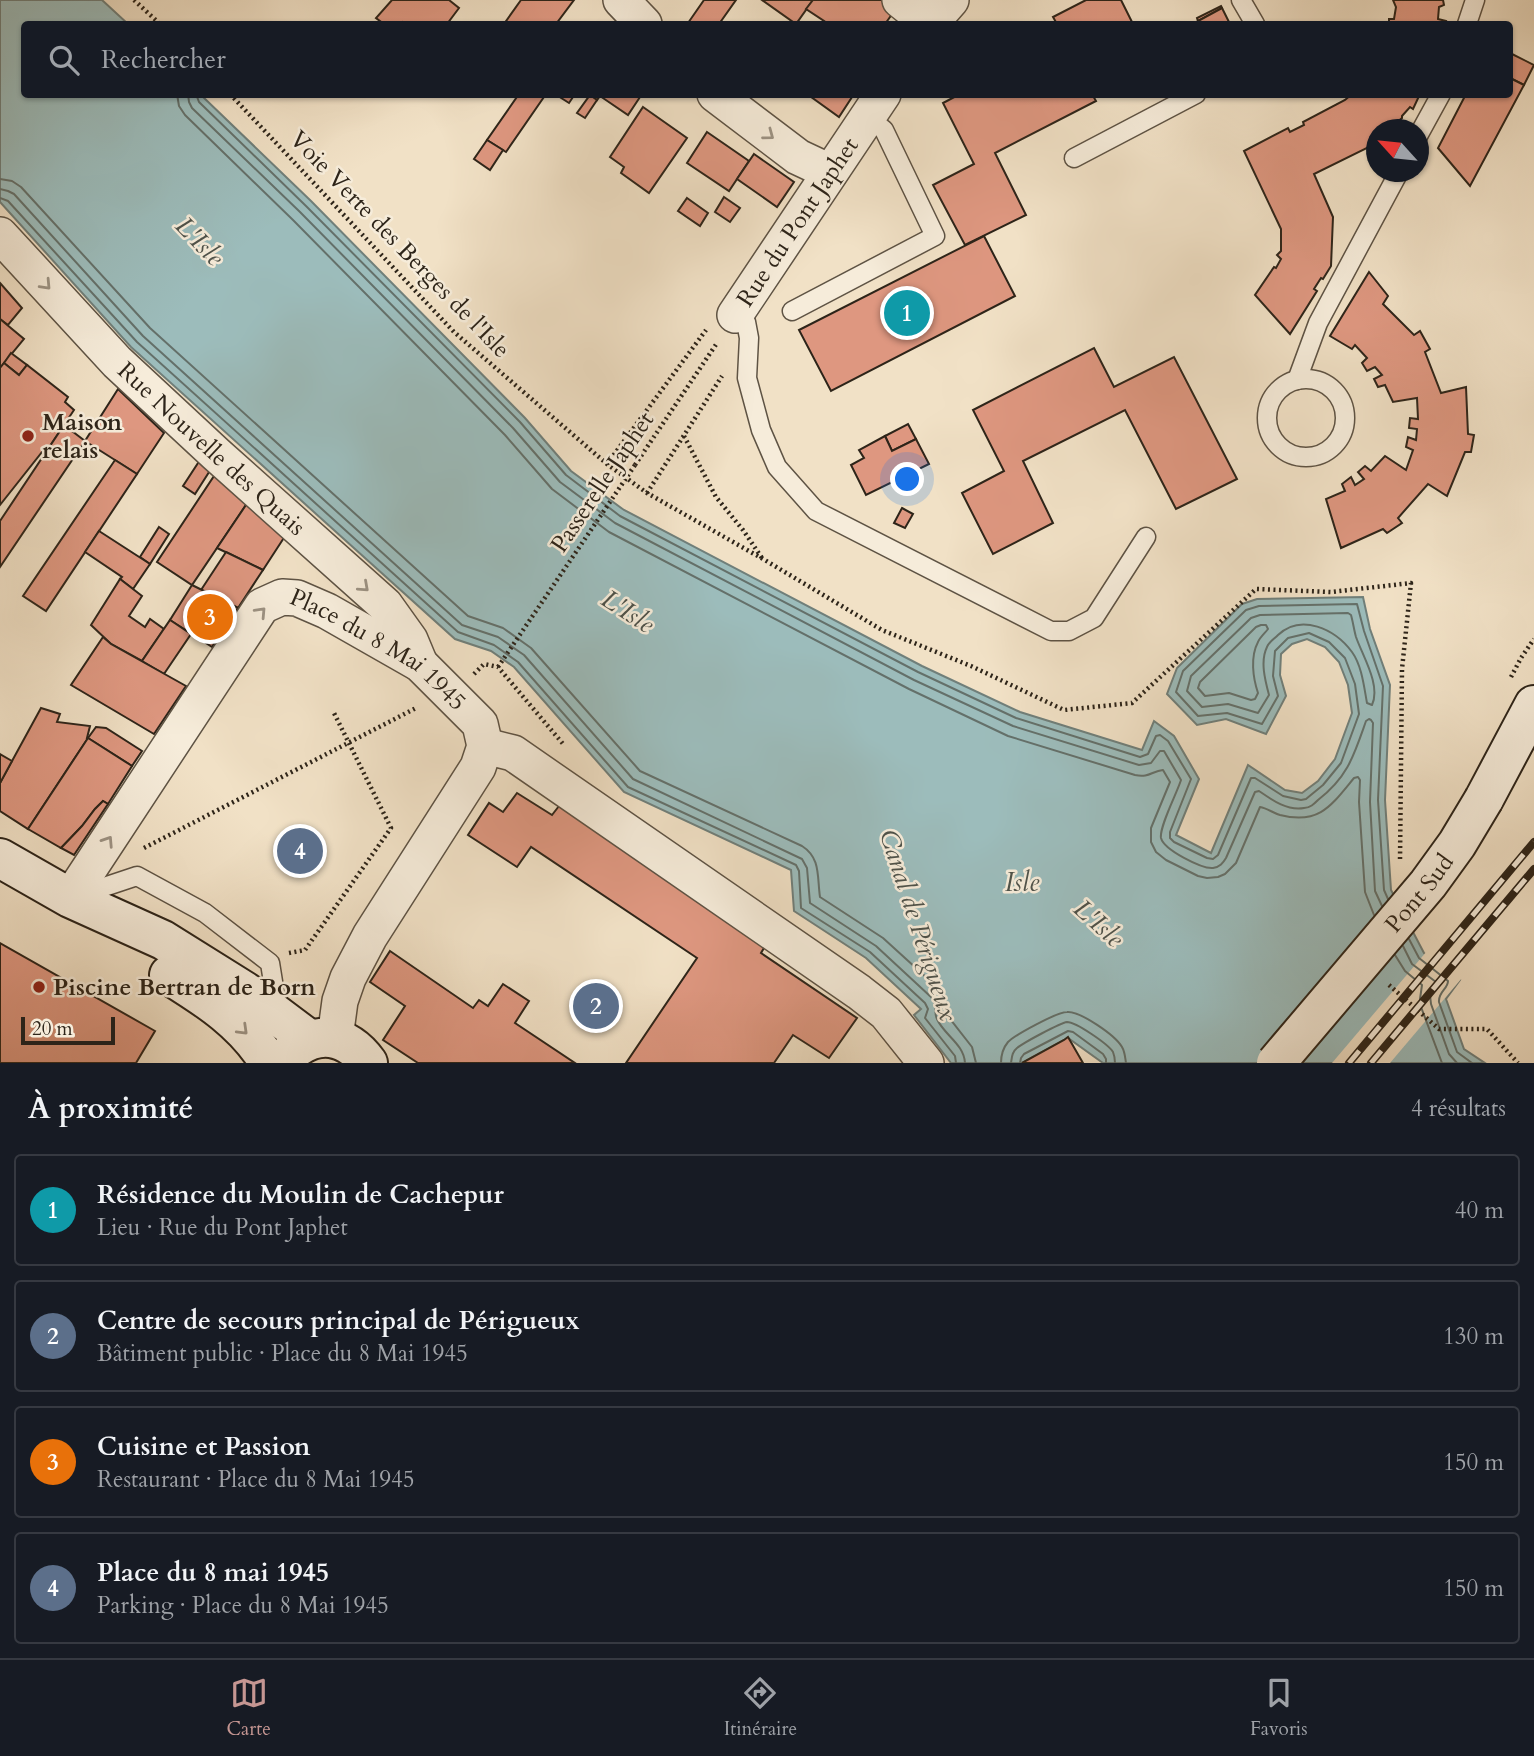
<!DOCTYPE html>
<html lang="fr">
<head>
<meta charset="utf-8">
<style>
	:root { --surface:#171b24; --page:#242831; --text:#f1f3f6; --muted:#9ea1a6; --line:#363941; --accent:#c59692 }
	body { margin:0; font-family:Cardo,serif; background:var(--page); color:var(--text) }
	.compass { position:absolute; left:1366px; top:119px; width:63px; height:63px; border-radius:50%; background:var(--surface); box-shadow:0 2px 5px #0004; rotate:297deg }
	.scale { position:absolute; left:21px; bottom:18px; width:94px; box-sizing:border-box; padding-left:7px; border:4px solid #2d2419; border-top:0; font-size:19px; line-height:24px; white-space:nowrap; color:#2d2419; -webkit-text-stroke:5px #f6ecda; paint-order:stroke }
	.you { position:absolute; left:908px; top:480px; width:24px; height:24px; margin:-18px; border:5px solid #fff; border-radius:50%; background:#1a73e8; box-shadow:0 0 0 10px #1a73e833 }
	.badge { display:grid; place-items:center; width:46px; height:46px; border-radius:50%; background:var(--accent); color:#fff; font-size:23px; font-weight:700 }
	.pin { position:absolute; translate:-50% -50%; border:4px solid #fff; box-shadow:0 2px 7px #0006 }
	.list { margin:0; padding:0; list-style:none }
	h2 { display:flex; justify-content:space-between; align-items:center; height:91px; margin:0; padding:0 28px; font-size:30px }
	h2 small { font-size:23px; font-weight:400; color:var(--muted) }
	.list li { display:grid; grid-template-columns:46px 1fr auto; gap:21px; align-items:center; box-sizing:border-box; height:112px; margin:0 14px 14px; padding:0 14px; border:2px solid var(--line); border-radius:7px }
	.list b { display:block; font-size:26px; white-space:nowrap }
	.list p { margin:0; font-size:23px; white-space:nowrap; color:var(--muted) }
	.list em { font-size:23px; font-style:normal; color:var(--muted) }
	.icon { flex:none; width:38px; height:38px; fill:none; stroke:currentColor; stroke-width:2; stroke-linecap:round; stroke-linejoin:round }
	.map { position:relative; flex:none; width:1534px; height:1063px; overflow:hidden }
	.search { position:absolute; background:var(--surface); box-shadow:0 2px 5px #0004; left:21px; right:21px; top:21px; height:77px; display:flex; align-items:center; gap:18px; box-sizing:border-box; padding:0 24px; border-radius:7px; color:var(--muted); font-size:26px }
	.sheet { height:595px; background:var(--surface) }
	nav { display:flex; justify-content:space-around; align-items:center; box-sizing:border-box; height:98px; border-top:2px solid var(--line); background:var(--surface); font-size:19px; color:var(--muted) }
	nav a { display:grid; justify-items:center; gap:4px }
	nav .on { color:var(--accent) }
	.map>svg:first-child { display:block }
	.water { fill:#9cbcbb; stroke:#707f7a; stroke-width:2 }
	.pier { fill:#f1e1c6 }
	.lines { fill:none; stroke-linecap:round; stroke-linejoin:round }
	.shore { stroke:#64706a; stroke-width:2 }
	.building { fill:#de9780; stroke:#2d2419; stroke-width:2 }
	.service-casing { stroke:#5e5344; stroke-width:21 }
	.minor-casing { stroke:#5e5344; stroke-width:38 }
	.secondary-casing { stroke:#2d2419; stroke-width:42 }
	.path { stroke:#2d2419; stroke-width:4.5; stroke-dasharray:2 3.5; stroke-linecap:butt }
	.service { stroke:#f6ecda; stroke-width:18 }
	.minor { stroke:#f6ecda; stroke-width:35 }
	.secondary { stroke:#f6ecda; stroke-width:38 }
	.rail-casing { stroke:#2d2419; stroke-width:8 }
	.rail { stroke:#f6ecda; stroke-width:5; stroke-dasharray:16; stroke-linecap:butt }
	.secondary-bridge-casing { stroke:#2d2419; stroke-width:42; stroke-linecap:butt }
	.path-bridge { stroke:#2d2419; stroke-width:4.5; stroke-dasharray:2 3.5; stroke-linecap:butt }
	.secondary-bridge { stroke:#f6ecda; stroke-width:38 }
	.oneway { stroke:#9c9283 }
	.poi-dot { fill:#8f2418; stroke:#f6ecda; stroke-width:2.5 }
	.labels { text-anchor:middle; stroke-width:5; stroke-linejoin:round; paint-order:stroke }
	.street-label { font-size:24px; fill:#2d2419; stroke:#f6ecda }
	.poi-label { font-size:24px; font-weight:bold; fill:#2d2419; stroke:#f6ecda; text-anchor:start }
	.water-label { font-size:26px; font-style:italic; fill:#4e524a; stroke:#f6ecda }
</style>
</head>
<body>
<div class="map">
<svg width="1534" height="1063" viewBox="0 0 1534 1063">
	<rect width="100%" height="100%" fill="#f1e1c6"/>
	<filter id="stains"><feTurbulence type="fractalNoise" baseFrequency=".00286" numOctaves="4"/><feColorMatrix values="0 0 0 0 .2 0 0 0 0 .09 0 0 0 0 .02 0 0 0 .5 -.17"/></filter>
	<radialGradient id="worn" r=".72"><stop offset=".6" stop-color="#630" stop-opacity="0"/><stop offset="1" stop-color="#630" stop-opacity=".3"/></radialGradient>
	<!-- water -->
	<polygon class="water" points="0,0 102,0 128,24 24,24 24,94 201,95 311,201 525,418 571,471 624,510 922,666 1020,712 1142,750 1154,721 1174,736 1199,779 1176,835 1211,853 1248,765 1285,790 1302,793 1318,781 1335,759 1352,713 1348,685 1339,662 1325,647 1307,639 1292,644 1281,654 1280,675 1286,696 1266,734 1226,719 1197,725 1167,694 1177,668 1242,604 1257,599 1363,597 1370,629 1390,685 1385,800 1391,890 1424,953 1460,980 1446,999 1464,1049 1485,1063 1103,1063 1068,1038 1022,1063 951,1063 914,1015 921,1009 866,958 794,911 791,870 624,792 514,667 491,651 455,639 325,522 131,347 0,202"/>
	<!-- pier -->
	<polygon class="pier" points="1427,951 1462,978 1390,1063 1332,1063"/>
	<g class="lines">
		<!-- shore -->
		<g class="shore">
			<path d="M 177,94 L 179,106 L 185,115 L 293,220 L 505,435 L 552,489 L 609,532 L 909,689 L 1008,736 L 1135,775 C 1149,778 1152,771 1163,770 L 1170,782 L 1151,828 L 1151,842 L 1156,852 L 1166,860 L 1198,876 L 1207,878 L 1218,877 L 1225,874 L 1236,863 L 1260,807 C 1267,808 1273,813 1280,815 C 1319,825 1331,806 1354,778 L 1358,777 L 1360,780 L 1359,802 L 1365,892 L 1374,915"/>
			<path d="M 188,94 L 189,102 L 192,108 L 300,212 L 513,428 L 560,482 L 615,523 L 914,680 L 1013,726 L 1139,765 L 1151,763 L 1160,751 L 1164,751 L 1181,780 C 1177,793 1159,827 1161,838 C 1164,850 1202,869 1213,868 C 1220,867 1223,863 1226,858 L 1255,792 L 1259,791 C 1272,800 1287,811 1304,808 C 1310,808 1314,804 1318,800 C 1348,777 1354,755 1366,721 L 1369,719 L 1371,720 L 1373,723 L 1370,802 L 1375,891 L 1382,906"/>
			<polyline points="196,94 199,102 306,206 520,422 566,475 620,516 918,672 1016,718 1140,757 1148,754 1156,736 1160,735 1168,741 1191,779 1170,832 1170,838 1174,842 1207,858 1213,859 1218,855 1251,778 1255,778 1283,796 1301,800 1306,799 1323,785 1341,763 1359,714 1355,684 1345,658 1329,642 1309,633 1288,638 1275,651 1273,676 1278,696 1262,724 1227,713 1198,716 1176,692 1183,671 1246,610 1259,606 1357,604 1364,631 1383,686 1378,800 1384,890 1388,899"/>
			<path d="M 0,179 L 12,181 L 21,187 L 150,328 L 468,616 L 503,628 L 531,648 L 640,771 L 802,846 C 821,858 817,877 820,897 L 883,938 L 939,989 L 946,1001 L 947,1015 L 972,1047 L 976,1063"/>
			<path d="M 0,189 L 8,191 L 14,194 L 143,336 L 462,625 L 498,637 L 524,655 L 633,779 L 802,859 L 807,868 L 810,903 L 876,946 L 931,997 C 939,1007 933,1011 937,1019 C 944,1035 964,1044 965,1063"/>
			<polyline points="0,198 8,201 137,342 458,632 494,645 518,662 628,787 796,865 799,871 801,908 870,952 925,1003 928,1009 925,1018 955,1056 956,1063"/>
			<path d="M 1348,613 L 1351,615 C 1353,622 1354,630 1356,637 C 1363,657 1381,685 1372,705 L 1367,703 C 1364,687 1362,666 1352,652 C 1335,629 1301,613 1278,635 C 1274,639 1269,642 1267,647 C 1260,661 1265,680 1269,695 L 1258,713 L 1228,704 L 1202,707 L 1187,691 L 1191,676 L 1251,618 L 1260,615 Z"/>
			<path d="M 1261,625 L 1266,625 L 1268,629 C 1265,633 1260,637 1258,642 C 1250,657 1253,678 1258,693 L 1255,699 L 1251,700 L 1229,693 L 1205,696 L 1198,688 L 1200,682 L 1256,627 Z"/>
			<path d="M 1409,939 L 1419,958 L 1448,981 C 1448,989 1438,992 1439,1002 L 1457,1052 L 1472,1063"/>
			<polyline points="1403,946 1412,964 1436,982 1430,995 1431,1004 1449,1054 1457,1063"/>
			<polyline points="1395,955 1405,971 1422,985 1420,999 1421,1007 1442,1063"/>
			<path d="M 1001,1063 C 1001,1055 1003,1048 1008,1042 C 1015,1035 1057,1012 1067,1012 C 1080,1011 1115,1035 1122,1047 C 1125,1052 1125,1057 1126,1063"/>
			<path d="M 1011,1063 C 1012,1057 1012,1052 1017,1048 C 1023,1043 1060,1023 1067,1022 C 1076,1022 1108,1044 1113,1052 C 1115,1057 1115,1058 1115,1063"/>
			<polyline points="1020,1063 1021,1058 1024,1054 1068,1031 1073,1032 1103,1054 1106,1059 1106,1063"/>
		</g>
	</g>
	<!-- building -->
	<g class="building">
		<polygon points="392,0 449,0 459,8 447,24 406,24 403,22 401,24 384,24 376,18"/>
		<polygon points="521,0 574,0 556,24 504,24"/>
		<polygon points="704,0 736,0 719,24 690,24 688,23"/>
		<polygon points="762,0 813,0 796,24"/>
		<polygon points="813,0 882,0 895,10 885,24 821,24 824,21 806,9"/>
		<polygon points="1086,0 1121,0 1133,24 1057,24 1053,17"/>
		<polygon points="1393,0 1443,0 1444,5 1439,7 1438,19 1446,21 1445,24 1389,24 1389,19 1394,19 1396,7"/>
		<polygon points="1221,6 1222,8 1198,21 1197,18"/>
		<polygon points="1222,8 1230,24 1200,24 1198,21"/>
		<polygon points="1510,53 1534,65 1524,85 1510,78"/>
		<polygon points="1510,78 1524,85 1470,186 1438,148 1466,94 1510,94"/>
		<polygon points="519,94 546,94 506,152 487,140"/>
		<polygon points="555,94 575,94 569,103"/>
		<polygon points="642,94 628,115 600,96 597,100 590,95"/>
		<polygon points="807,94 854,94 839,117"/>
		<polygon points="960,94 1092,94 1096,101 995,153 1026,215 965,245 933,185 974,164 943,103"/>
		<polygon points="1352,94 1420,94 1413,109 1410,107 1402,116 1402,118 1388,130 1376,130 1376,140 1367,148 1314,174 1333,217 1331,266 1323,279 1321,278 1314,289 1317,291 1290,334 1255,295 1274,267 1276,268 1281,259 1277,255 1281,251 1281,229 1244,151 1288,128 1290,132 1304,125 1303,122 1345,100"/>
		<polygon points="590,95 597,100 585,118 577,113"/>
		<polygon points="643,107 687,138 649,193 621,173 624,167 610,157"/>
		<polygon points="707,132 749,161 729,191 687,163"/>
		<polygon points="487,140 503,150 490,170 474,159"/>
		<polygon points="754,154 794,182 777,207 737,179"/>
		<polygon points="724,197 740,208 730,222 715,212"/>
		<polygon points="687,198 708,213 700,226 678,211"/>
		<polygon points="984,236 1015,296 831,391 799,330"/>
		<polygon points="1369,272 1388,296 1383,304 1414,335 1420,331 1430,349 1425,352 1441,393 1466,387 1468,434 1474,435 1471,452 1465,452 1447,496 1428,484 1398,518 1402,523 1387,533 1383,529 1341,548 1326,499 1345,491 1342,484 1351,477 1355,485 1364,479 1358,472 1365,466 1371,471 1385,456 1406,470 1413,450 1406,447 1408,437 1416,440 1417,429 1409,428 1410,418 1418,419 1417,398 1393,402 1385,385 1378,387 1374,379 1382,375 1375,367 1367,371 1362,363 1367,358 1355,345 1352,349 1330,336"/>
		<polygon points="0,283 22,308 8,325 0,319"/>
		<polygon points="0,319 24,339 0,368"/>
		<polygon points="1094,348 1114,387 1174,357 1237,479 1176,509 1125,410 1023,461 1053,523 993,554 962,493 1004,471 973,410"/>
		<polygon points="11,353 27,365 19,375 4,363"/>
		<polygon points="4,363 19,375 27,365 68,397 65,402 74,410 48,449 46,447 0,505 0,368"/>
		<polygon points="118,389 164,433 137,474 85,441"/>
		<polygon points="908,424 916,439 892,451 885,436"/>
		<polygon points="64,425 85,441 0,567 0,521"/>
		<polygon points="885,436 892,451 916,439 929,464 866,495 851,465 864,458 859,450"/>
		<polygon points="115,460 137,474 46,611 23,596"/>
		<polygon points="200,460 211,469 195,494 183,486"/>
		<polygon points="216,473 250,499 192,585 157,562"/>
		<polygon points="250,499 289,530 263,570 217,548"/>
		<polygon points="902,508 913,514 905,528 894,523"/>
		<polygon points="159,527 169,534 150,564 140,557"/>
		<polygon points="99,531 150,564 133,589 120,579 122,577 85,552"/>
		<polygon points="226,552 263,570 238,608 201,590"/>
		<polygon points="120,579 142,596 129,616 145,627 150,619 164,629 142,661 111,644 91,625"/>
		<polygon points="192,585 238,608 212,647 170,620"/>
		<polygon points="170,620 191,634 164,674 142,661"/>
		<polygon points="103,637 111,644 186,686 154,734 71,685"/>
		<polygon points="41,708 60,714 57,722 90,726 87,738 88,738 28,829 0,811 0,783"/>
		<polygon points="96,727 106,728 142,751 132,766 88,738"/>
		<polygon points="88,738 132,766 108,804 103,801 95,809 82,826 61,848 28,829"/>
		<polygon points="0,754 12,761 0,783"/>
		<polygon points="517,793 552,815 559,806 767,943 761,953 857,1018 829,1058 793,1035 774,1063 626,1063 697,958 531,847 517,867 468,835 489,803 503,812"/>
		<polygon points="103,801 108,804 74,855 61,848 82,826 95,809"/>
		<polygon points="0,943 155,1031 136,1063 0,1063"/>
		<polygon points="390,951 473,1008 479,1000 488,1006 503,984 529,1001 515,1023 575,1063 418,1063 383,1040 405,1006 370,982"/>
		<polygon points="1068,1037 1083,1063 1022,1063 1064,1040"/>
	</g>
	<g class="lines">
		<defs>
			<g id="service">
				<polyline points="1241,0 1255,24"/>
				<polyline points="1467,24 1475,0"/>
				<polyline points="1418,136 1441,94"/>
				<polyline points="1074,158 1196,94"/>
				<polyline points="792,311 935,236 884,130 868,117"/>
				<polyline points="735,315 746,322 749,338 747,378 761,430 777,467 816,511 1051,631 1069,631 1094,618 1146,537"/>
				<circle cx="1306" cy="418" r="39"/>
				<polyline points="1297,380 1318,323 1399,172"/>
				<polyline points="77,896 137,876 205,913 270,963 278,1013"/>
			</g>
			<g id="minor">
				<polyline points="621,0 644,24"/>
				<polyline points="900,0 930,24"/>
				<polyline points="930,24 951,0"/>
				<polyline points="715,94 798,157 830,172"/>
				<path id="s1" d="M 0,235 L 117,362 L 216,454 L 385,605 L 410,640 L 420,664"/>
				<path id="s2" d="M 735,315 L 883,94"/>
				<polyline points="485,746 513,753 859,992 886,1013 926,1063"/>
				<path id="s3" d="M 70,898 L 262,606 L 282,597 L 297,598 L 327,611 L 420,664 L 480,724 L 485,746 L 478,767 L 370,936 L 348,978 L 340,1001 L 335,1038"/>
			</g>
			<g id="secondary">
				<polyline points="1484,799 1534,705"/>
				<polyline points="0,858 70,898 163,940 246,992 310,1040"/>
				<path d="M 169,975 C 208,999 245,1023 269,1063"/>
				<path d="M 290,1053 C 317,1029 347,1034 368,1063"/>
			</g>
		</defs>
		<!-- service casing -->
		<use href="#service" class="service-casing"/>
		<!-- minor casing -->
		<use href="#minor" class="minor-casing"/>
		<!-- secondary casing -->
		<use href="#secondary" class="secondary-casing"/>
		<!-- path -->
		<g class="path">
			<polyline points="134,0 160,24"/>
			<polyline points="230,94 454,332 607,464 647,493 763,559 882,630 971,666 1064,710 1132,703 1256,589 1331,592 1411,583 1402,669 1400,861"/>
			<polyline points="684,436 716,497 743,530 762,558"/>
			<polyline points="607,464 706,330"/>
			<polyline points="635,465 717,343"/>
			<polyline points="647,493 722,376"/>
			<polyline points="474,674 484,664 498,667 564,745"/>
			<polyline points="1511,677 1521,658 1534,639"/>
			<polyline points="144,848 416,708"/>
			<polyline points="289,953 305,950 391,828 334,713"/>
			<polyline points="1389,985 1439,1029 1487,1029 1518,1063"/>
		</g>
		<!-- service -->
		<use href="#service" class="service"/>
		<!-- minor -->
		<use href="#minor" class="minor"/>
		<!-- secondary -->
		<use href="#secondary" class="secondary"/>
		<defs>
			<g id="rail">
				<polyline points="1349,1063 1534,842"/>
				<polyline points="1371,1063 1534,869"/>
			</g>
		</defs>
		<!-- rail casing -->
		<use href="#rail" class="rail-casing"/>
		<!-- rail -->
		<use href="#rail" class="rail"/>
		<defs>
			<g id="secondary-bridge">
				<path id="s4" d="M 1276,1063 L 1428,884 L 1457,844 L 1484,799"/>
			</g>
		</defs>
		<!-- secondary-bridge casing -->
		<use href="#secondary-bridge" class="secondary-bridge-casing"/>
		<!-- path-bridge -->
		<polyline class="path-bridge" points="498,667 635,465"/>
		<!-- secondary-bridge -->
		<use href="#secondary-bridge" class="secondary-bridge"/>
	</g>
	<!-- one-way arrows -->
	<defs><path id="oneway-chevron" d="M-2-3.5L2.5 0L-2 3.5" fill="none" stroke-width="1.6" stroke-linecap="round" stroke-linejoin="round" transform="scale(1.75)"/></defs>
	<g class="oneway">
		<use href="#oneway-chevron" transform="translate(769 135) rotate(37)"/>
		<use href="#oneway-chevron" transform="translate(46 285) rotate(47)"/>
		<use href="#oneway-chevron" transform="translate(364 587) rotate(42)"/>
		<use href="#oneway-chevron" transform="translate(261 612) rotate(-47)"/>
		<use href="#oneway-chevron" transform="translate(108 841) rotate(-57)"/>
		<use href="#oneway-chevron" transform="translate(243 1030) rotate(44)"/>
	</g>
	<!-- markers -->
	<g class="poi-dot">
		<circle cx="28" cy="436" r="7"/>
		<circle cx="39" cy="987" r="7"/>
	</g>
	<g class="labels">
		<!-- street labels -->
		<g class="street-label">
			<text dy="8" stroke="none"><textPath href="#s2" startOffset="112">Rue du Pont Japhet</textPath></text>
			<text transform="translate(400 244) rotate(46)" y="8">Voie Verte des Berges de l'Isle</text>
			<text dy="8" stroke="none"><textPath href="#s1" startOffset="301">Rue Nouvelle des Quais</textPath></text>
			<text transform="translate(602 482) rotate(-56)" y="8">Passerelle Japhet</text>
			<text dy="8" stroke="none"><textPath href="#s3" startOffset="483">Place du 8 Mai 1945</textPath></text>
			<text dy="8" stroke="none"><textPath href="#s4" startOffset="222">Pont Sud</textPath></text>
		</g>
		<!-- poi labels -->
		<g class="poi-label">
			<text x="42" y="430">Maison<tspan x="42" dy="28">relais</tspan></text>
			<text x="53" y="995">Piscine Bertran de Born</text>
		</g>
		<!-- water labels -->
		<g class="water-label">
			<text transform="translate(200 241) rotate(46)" y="9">L'Isle</text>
			<text transform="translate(628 611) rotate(33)" y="9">L'Isle</text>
			<text x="1022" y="891">Isle</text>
			<text transform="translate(1099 923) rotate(42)" y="9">L'Isle</text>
			<text transform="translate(919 925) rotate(72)" y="9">Canal de Périgueux</text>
		</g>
	</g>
	<rect width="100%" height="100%" filter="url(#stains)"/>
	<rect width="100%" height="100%" fill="url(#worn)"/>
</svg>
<svg class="compass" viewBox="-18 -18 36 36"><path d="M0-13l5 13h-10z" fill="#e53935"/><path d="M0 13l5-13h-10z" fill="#9ea1a6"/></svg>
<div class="scale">20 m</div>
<div class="you"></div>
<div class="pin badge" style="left:907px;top:313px;background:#0f9aa8">1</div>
<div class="pin badge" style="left:596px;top:1006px;background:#5c6f8a">2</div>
<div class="pin badge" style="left:210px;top:617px;background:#e8710a">3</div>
<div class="pin badge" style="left:300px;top:851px;background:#5c6f8a">4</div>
<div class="search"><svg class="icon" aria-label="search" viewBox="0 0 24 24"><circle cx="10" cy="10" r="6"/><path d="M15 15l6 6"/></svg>Rechercher</div>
</div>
<section class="sheet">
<h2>À proximité<small>4 résultats</small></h2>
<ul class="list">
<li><span class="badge" style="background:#0f9aa8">1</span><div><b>Résidence du Moulin de Cachepur</b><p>Lieu · Rue du Pont Japhet</p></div><em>40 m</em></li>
<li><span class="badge" style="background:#5c6f8a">2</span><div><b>Centre de secours principal de Périgueux</b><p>Bâtiment public · Place du 8 Mai 1945</p></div><em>130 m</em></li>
<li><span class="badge" style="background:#e8710a">3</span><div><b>Cuisine et Passion</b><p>Restaurant · Place du 8 Mai 1945</p></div><em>150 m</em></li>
<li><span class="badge" style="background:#5c6f8a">4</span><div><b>Place du 8 mai 1945</b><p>Parking · Place du 8 Mai 1945</p></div><em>150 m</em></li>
</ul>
</section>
<nav>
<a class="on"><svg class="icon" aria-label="map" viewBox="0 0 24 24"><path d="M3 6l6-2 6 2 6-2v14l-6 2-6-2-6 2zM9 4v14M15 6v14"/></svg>Carte</a>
<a><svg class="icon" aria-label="directions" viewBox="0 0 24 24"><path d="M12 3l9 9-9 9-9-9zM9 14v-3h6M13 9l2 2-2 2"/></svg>Itinéraire</a>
<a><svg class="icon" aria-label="saved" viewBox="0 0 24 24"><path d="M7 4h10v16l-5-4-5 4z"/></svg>Favoris</a>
</nav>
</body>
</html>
